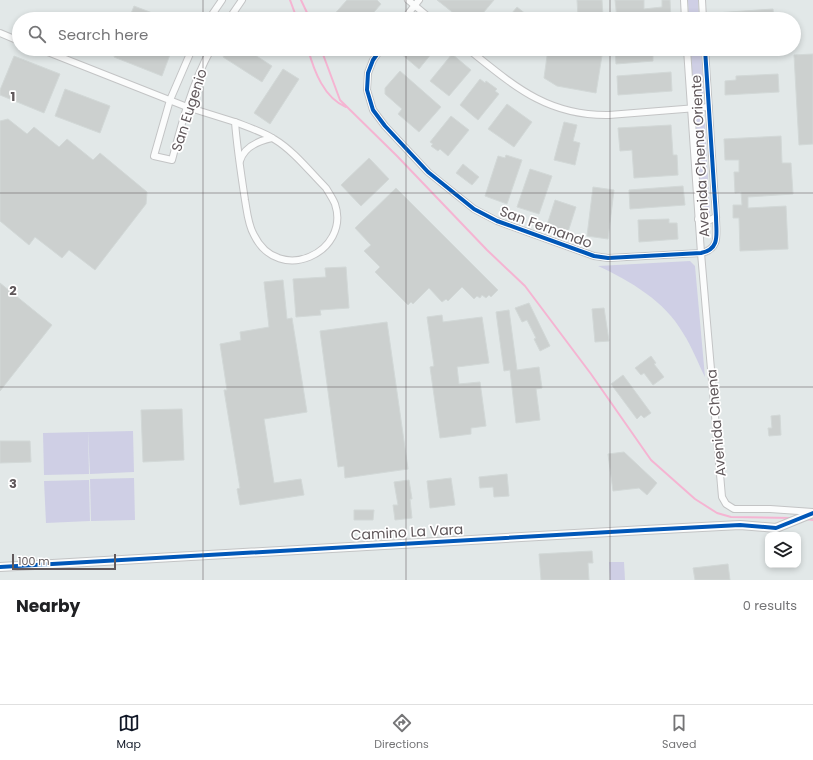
<!DOCTYPE html>
<html lang="en">
<head>
<meta charset="utf-8">
<style>
	:root { --surface:#fff; --page:#f2f2f2; --text:#202124; --muted:#757577; --line:#e0e0e0; --accent:#111827 }
	body { margin:0; font-family:Poppins,sans-serif; background:var(--page); color:var(--text) }
	.controls { position:absolute; right:12px; bottom:12px; display:grid; overflow:hidden; border-radius:8px; box-shadow:0 2px 6px #0003 }
	.controls button { width:36px; height:36px; display:grid; place-items:center; padding:0; border:0; border-bottom:1px solid var(--line); background:var(--surface); color:var(--text); font:20px sans-serif }
	.scale { position:absolute; left:12px; bottom:10px; width:104px; box-sizing:border-box; padding-left:4px; border:2px solid #60585b; border-top:0; font-size:11px; line-height:14px; white-space:nowrap; color:#60585b; -webkit-text-stroke:3px #fff; paint-order:stroke }
	.list { margin:0; padding:0; list-style:none }
	h2 { display:flex; justify-content:space-between; align-items:center; height:52px; margin:0; padding:0 16px; font-size:17px }
	h2 small { font-size:13px; font-weight:400; color:var(--muted) }
	.icon { flex:none; width:22px; height:22px; fill:none; stroke:currentColor; stroke-width:2; stroke-linecap:round; stroke-linejoin:round }
	.map { position:relative; flex:none; width:813px; height:580px; overflow:hidden }
	.search { position:absolute; background:var(--surface); box-shadow:0 2px 6px #0003; left:12px; right:12px; top:12px; height:44px; display:flex; align-items:center; gap:10px; box-sizing:border-box; padding:0 14px; border-radius:22px; color:var(--muted); font-size:15px }
	.sheet { height:124px; background:var(--surface) }
	nav { display:flex; justify-content:space-around; align-items:center; box-sizing:border-box; height:56px; border-top:1px solid var(--line); background:var(--surface); font-size:11px; color:var(--muted) }
	nav a { display:grid; justify-items:center; gap:2px }
	nav .on { color:var(--accent) }
	.map>svg:first-child { display:block }
	.green { fill:#cfcfe5 }
	.lines { fill:none; stroke-linecap:round; stroke-linejoin:round }
	.stream { stroke:#f5b4d2; stroke-width:2 }
	.building { fill:#ccd0cf; stroke:#d2d8d7 }
	.minor-casing { stroke:#c3c4c5; stroke-width:8 }
	.tertiary-casing { stroke:#c3c4c5; stroke-width:10 }
	.minor { stroke:#fbfcfc; stroke-width:6 }
	.tertiary { stroke:#fbfcfc; stroke-width:8 }
	.cycleway-casing { stroke:#fff; stroke-width:6 }
	.cycleway { stroke:#0057b8; stroke-width:4 }
	.grid { fill:none; stroke:#60585b; stroke-width:1; stroke-opacity:0.55 }
	.labels { text-anchor:middle; stroke-width:3.5; stroke-linejoin:round; paint-order:stroke }
	.street-label { font-size:14px; fill:#60585b; stroke:#fff }
	.grid-label { font-size:13px; text-anchor:middle; font-weight:bold; fill:#60585b; stroke:#fff; stroke-width:3.5; stroke-linejoin:round; paint-order:stroke }
</style>
</head>
<body>
<div class="map">
<svg width="813" height="580" viewBox="0 0 813 580">
	<rect width="100%" height="100%" fill="#e2e8e8"/>
	<!-- green -->
	<g class="green">
		<polygon points="688,0 698,0 699,19 689,19"/>
		<polygon points="691,49 701,49 704,91 703,95 697,96 693,93"/>
		<polygon points="697,118 703,118 705,122 710,216 705,216 702,213 695,122"/>
		<path d="M 690,261 L 695,266 L 705,377 C 698,363 692,347 683,333 C 665,301 630,281 598,266 Z"/>
		<polygon points="133,431 134,472 90,474 88,432"/>
		<polygon points="88,432 89,474 44,475 43,433"/>
		<polygon points="134,478 135,520 91,521 90,479"/>
		<polygon points="89,480 90,521 46,523 44,481"/>
		<polygon points="609,562 624,562 625,580 610,580"/>
	</g>
	<g class="lines">
		<!-- stream -->
		<g class="stream">
			<polyline points="290,0 297,19"/>
			<polyline points="301,0 310,19"/>
			<path d="M 308,49 C 314,71 324,98 346,107"/>
			<polyline points="321,49 340,100 397,156 487,250 525,286 591,374 651,460 695,499 717,513 731,517 792,518"/>
			<polyline points="806,519 813,520"/>
		</g>
	</g>
	<!-- building -->
	<g class="building">
		<polygon points="347,0 377,0 381,4 368,19 330,19"/>
		<polygon points="437,0 494,0 478,19 461,19"/>
		<polygon points="577,0 602,0 603,16 578,17"/>
		<polygon points="615,0 644,0 644,9 662,7 662,0 670,0 671,19 617,19"/>
		<polygon points="134,6 168,19 129,19"/>
		<polygon points="517,7 532,19 507,19"/>
		<polygon points="773,9 774,19 715,19 715,13"/>
		<polygon points="117,49 172,49 162,76 114,57"/>
		<polygon points="228,49 246,49 272,66 262,82 223,57"/>
		<polygon points="401,49 435,49 419,69 399,52"/>
		<polygon points="548,49 603,49 596,93 557,86 544,78"/>
		<polygon points="615,49 653,49 653,61 616,64"/>
		<polygon points="452,54 471,70 449,96 430,81"/>
		<polygon points="813,54 813,144 799,145 794,55"/>
		<polygon points="14,56 60,74 44,113 0,95 0,90"/>
		<polygon points="283,69 299,79 270,124 254,113"/>
		<polygon points="400,71 441,107 419,132 398,114 402,109 385,94 385,88"/>
		<polygon points="671,72 672,91 618,95 617,76"/>
		<polygon points="778,74 779,92 725,95 725,81 736,80 736,76"/>
		<polygon points="480,79 485,83 486,81 497,89 495,91 499,94 478,120 460,105"/>
		<polygon points="65,89 110,106 100,133 55,116"/>
		<polygon points="507,104 532,122 514,147 488,129"/>
		<polygon points="451,116 469,130 448,156 440,149 438,151 431,146 433,144 430,142"/>
		<polygon points="8,119 27,134 34,127 59,147 67,139 93,160 100,153 147,192 146,204 95,270 69,250 62,258 35,237 29,245 0,221 0,121"/>
		<polygon points="564,122 577,125 573,141 580,143 575,165 554,160"/>
		<polygon points="671,125 673,155 677,155 678,175 634,178 632,150 620,151 618,128"/>
		<polygon points="781,136 782,163 791,163 793,194 748,197 748,208 786,206 788,249 740,251 739,218 733,218 733,205 742,205 741,192 735,193 734,172 739,172 739,160 725,160 724,139"/>
		<polygon points="506,155 522,160 507,204 485,196 498,156 505,158"/>
		<polygon points="369,158 389,179 361,206 341,185"/>
		<polygon points="463,164 479,177 472,185 456,173"/>
		<polygon points="530,169 552,176 539,214 517,207"/>
		<polygon points="683,186 685,205 630,209 629,190"/>
		<polygon points="593,187 614,190 608,239 587,236"/>
		<polygon points="396,188 498,290 491,297 489,295 486,298 482,295 480,298 477,296 474,299 462,287 448,301 446,299 442,302 429,288 413,304 411,302 408,305 375,272 380,267 364,251 371,245 355,228"/>
		<polygon points="555,200 576,207 568,232 547,225"/>
		<polygon points="669,219 669,223 677,223 678,239 639,242 638,220"/>
		<polygon points="346,267 349,308 320,310 321,315 296,317 293,279 326,277 325,268"/>
		<polygon points="283,280 287,319 292,318 307,412 264,419 274,483 301,479 304,495 240,505 237,489 240,488 224,390 227,390 220,344 241,340 240,332 269,327 264,282"/>
		<polygon points="0,283 52,325 0,391"/>
		<polygon points="529,303 550,346 540,351 534,339 536,338 527,320 522,322 515,308"/>
		<polygon points="604,308 609,341 595,342 592,309"/>
		<polygon points="509,310 517,370 539,367 542,388 536,389 540,420 516,423 510,370 504,371 496,312"/>
		<polygon points="442,315 443,322 482,317 489,363 457,367 459,384 480,382 486,426 471,428 471,434 440,438 430,367 434,366 427,317"/>
		<polygon points="387,322 408,469 345,478 344,466 338,467 320,331"/>
		<polygon points="651,356 656,363 654,364 664,377 653,385 644,373 641,375 635,368"/>
		<polygon points="623,375 651,413 644,418 641,415 637,419 611,384"/>
		<polygon points="182,409 184,460 143,462 141,410"/>
		<polygon points="780,415 781,435 769,436 768,428 772,428 771,416"/>
		<polygon points="0,441 30,441 31,462 0,463"/>
		<polygon points="624,452 657,483 647,495 639,488 613,491 608,454"/>
		<polygon points="507,474 509,496 494,497 493,487 480,488 479,477"/>
		<polygon points="451,478 455,505 430,508 427,481"/>
		<polygon points="409,480 412,499 410,499 412,518 395,520 393,505 398,505 394,482"/>
		<polygon points="354,510 374,510 373,520 354,520"/>
		<polygon points="592,551 593,563 588,563 589,580 541,580 539,554"/>
		<polygon points="728,564 730,580 695,580 693,568"/>
	</g>
	<g class="lines">
		<defs>
			<g id="minor">
				<polyline points="408,0 431,19"/>
				<polyline points="684,0 685,19"/>
				<polyline points="702,0 703,19"/>
				<polyline points="209,19 222,0"/>
				<polyline points="229,19 242,0"/>
				<polyline points="404,19 419,0"/>
				<polyline points="0,33 19,41"/>
				<polyline points="40,49 187,107 235,122"/>
				<path d="M 192,49 L 170,100 L 154,156 L 172,160 C 182,122 192,84 211,49"/>
				<path d="M 381,49 L 373,60 L 368,73 L 367,90 L 373,110 L 385,126 L 428,172 L 474,209 L 497,221 L 594,256 L 608,258 L 701,253 C 721,249 716,233 716,217 L 705,49"/>
				<path d="M 468,49 C 514,86 547,116 609,115 L 709,107"/>
				<polyline points="687,49 701,253 722,497 726,504 734,509 770,509 813,512"/>
				<path d="M 235,122 C 248,127 263,132 274,139 C 294,151 310,172 326,188 C 329,193 333,199 335,204 C 351,252 279,286 254,235 C 248,225 247,211 245,200 C 241,174 237,148 235,122 Z"/>
				<path d="M 240,161 C 244,147 258,141 272,138"/>
				<polyline points="698,219 708,221 716,217"/>
			</g>
			<polyline id="tertiary" points="0,567 645,530 740,525 776,528 813,513"/>
		</defs>
		<!-- minor casing -->
		<use href="#minor" class="minor-casing"/>
		<!-- tertiary casing -->
		<use href="#tertiary" class="tertiary-casing"/>
		<!-- minor -->
		<use href="#minor" class="minor"/>
		<!-- tertiary -->
		<use href="#tertiary" class="tertiary"/>
		<defs>
			<g id="cycleway">
				<path d="M 381,49 L 373,60 L 368,73 L 367,90 L 373,110 L 385,126 L 428,172 L 474,209 L 497,221 L 594,256 L 608,258 L 701,253 C 721,249 716,233 716,217 L 705,49"/>
				<polyline points="0,567 645,530 740,525 776,528 813,513"/>
			</g>
		</defs>
		<!-- cycleway casing -->
		<use href="#cycleway" class="cycleway-casing"/>
		<!-- cycleway -->
		<use href="#cycleway" class="cycleway"/>
	</g>
	<!-- grid -->
	<path class="grid" d="M 203,0 L 203,19M 406,0 L 406,19M 610,0 L 610,19M 203,49 L 203,580M 406,49 L 406,580M 610,49 L 610,580M 0,193 L 813,193M 0,387 L 813,387"/>
	<g class="labels">
		<!-- street labels -->
		<g class="street-label">
			<text transform="translate(189 110) rotate(-72)" y="5">San Eugenio</text>
			<text transform="translate(700 156) rotate(-93)" y="5">Avenida Chena Oriente</text>
			<text transform="translate(546 227) rotate(20)" y="5">San Fernando</text>
			<text transform="translate(716 423) rotate(-95)" y="5">Avenida Chena</text>
			<text transform="translate(407 532) rotate(-3)" y="5">Camino La Vara</text>
		</g>
	</g>
	<g class="grid-label">
		<text x="13" y="101">1</text>
		<text x="13" y="295">2</text>
		<text x="13" y="488">3</text>
	</g>
</svg>
<div class="controls">
<button><svg class="icon" aria-label="layers" viewBox="0 0 24 24"><path d="M12 4l9 5-9 5-9-5zM3 14l9 5 9-5"/></svg></button>
</div>
<div class="scale">100 m</div>
<div class="search"><svg class="icon" aria-label="search" viewBox="0 0 24 24"><circle cx="10" cy="10" r="6"/><path d="M15 15l6 6"/></svg>Search here</div>
</div>
<section class="sheet">
<h2>Nearby<small>0 results</small></h2>
<ul class="list">
</ul>
</section>
<nav>
<a class="on"><svg class="icon" aria-label="map" viewBox="0 0 24 24"><path d="M3 6l6-2 6 2 6-2v14l-6 2-6-2-6 2zM9 4v14M15 6v14"/></svg>Map</a>
<a><svg class="icon" aria-label="directions" viewBox="0 0 24 24"><path d="M12 3l9 9-9 9-9-9zM9 14v-3h6M13 9l2 2-2 2"/></svg>Directions</a>
<a><svg class="icon" aria-label="saved" viewBox="0 0 24 24"><path d="M7 4h10v16l-5-4-5 4z"/></svg>Saved</a>
</nav>
</body>
</html>
